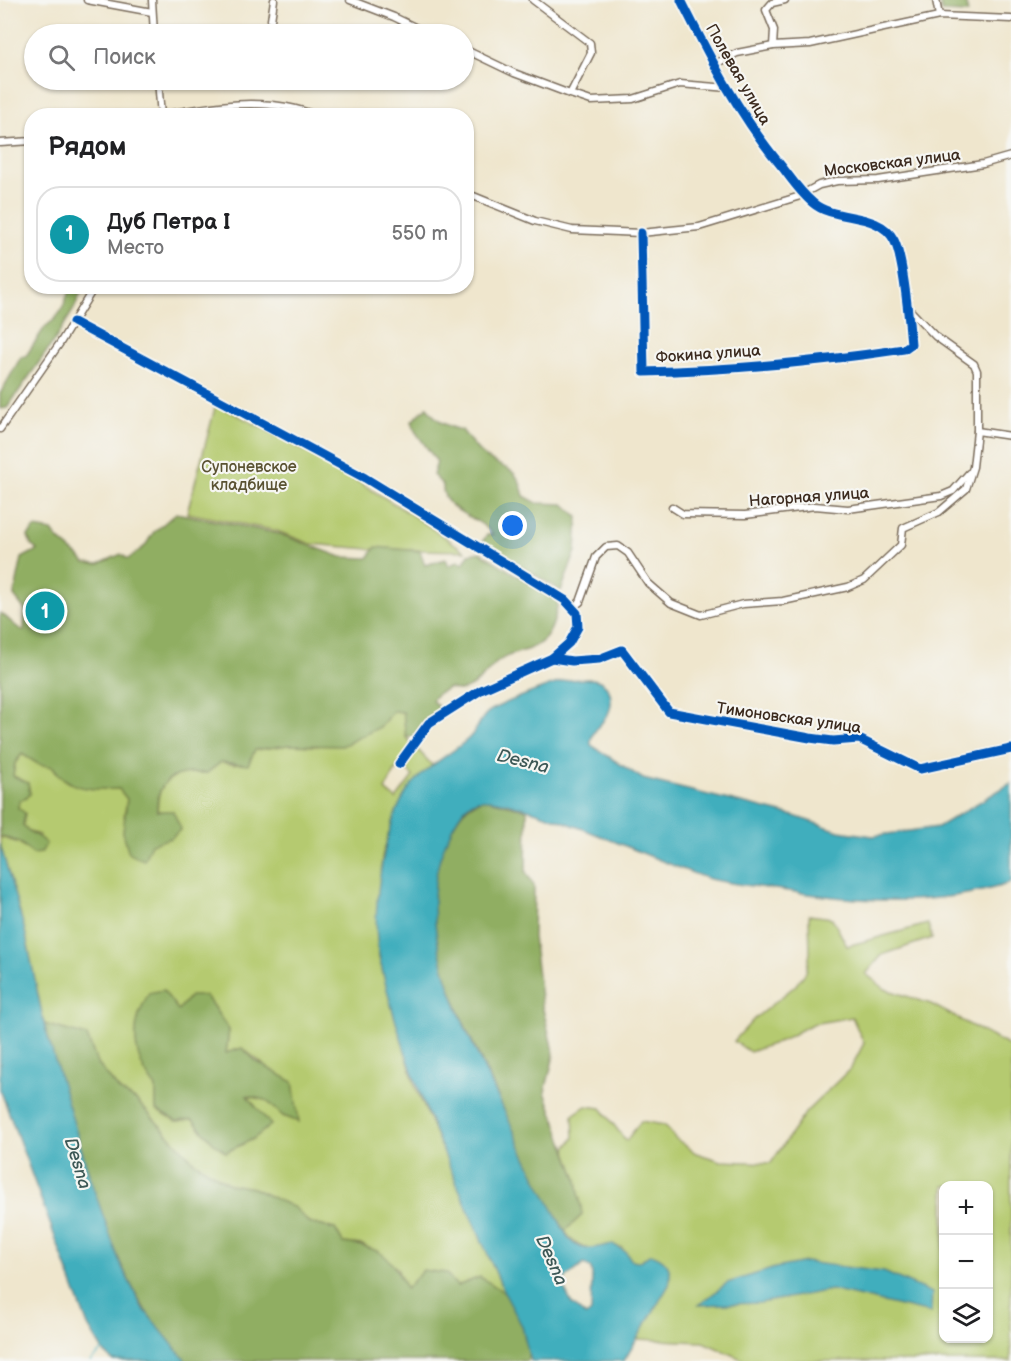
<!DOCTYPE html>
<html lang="ru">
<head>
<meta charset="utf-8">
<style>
	:root { --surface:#fff; --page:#f2f2f2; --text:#202124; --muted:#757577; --line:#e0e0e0; --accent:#d1495b }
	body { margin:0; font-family:"Balsamiq Sans",sans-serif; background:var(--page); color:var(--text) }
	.controls { position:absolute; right:18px; bottom:18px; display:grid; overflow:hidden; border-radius:12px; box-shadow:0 2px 4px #0004 }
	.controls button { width:54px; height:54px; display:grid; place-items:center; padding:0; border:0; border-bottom:2px solid var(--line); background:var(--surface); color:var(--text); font:30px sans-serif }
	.you { position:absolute; left:513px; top:526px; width:21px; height:21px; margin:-15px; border:4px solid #fff; border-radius:50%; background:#1a73e8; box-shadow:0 0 0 9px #1a73e833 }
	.badge { display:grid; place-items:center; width:39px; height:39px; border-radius:50%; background:var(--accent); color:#fff; font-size:20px; font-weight:700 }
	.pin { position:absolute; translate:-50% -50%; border:3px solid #fff; box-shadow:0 2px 6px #0006 }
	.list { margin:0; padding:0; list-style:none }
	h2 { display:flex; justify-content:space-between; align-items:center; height:78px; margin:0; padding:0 24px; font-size:26px }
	h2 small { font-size:20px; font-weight:400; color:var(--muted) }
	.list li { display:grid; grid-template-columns:39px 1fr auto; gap:18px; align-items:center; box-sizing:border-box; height:96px; margin:0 12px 12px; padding:0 12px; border:2px solid var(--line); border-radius:24px }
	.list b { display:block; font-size:22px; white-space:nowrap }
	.list p { margin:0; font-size:20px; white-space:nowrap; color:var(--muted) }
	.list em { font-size:20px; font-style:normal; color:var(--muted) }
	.icon { flex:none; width:33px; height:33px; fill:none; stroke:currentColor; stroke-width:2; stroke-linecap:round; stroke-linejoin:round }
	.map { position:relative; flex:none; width:1011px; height:1361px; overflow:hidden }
	.search { position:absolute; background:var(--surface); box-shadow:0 2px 4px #0004; left:24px; top:24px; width:450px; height:66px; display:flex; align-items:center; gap:15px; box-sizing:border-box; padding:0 21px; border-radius:33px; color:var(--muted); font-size:22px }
	.panel { position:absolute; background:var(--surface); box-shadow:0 2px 4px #0004; left:24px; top:108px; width:450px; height:186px; border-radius:24px }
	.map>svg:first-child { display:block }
	.green { fill:#b5ca6f; stroke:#787a46; stroke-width:1.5; fill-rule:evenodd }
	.forest { fill:#90ae62; stroke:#666c40; stroke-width:1.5 }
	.water { fill:#40aebd; stroke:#3e6c6e; stroke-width:1.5; fill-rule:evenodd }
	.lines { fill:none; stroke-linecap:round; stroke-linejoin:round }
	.stream { stroke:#40aebd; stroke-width:1.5 }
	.minor-casing { stroke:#7a6c5b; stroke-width:9 }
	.minor { stroke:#fff; stroke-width:6 }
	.cycleway-casing { stroke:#f6f6f2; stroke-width:13 }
	.cycleway { stroke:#0057b8; stroke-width:9 }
	.labels { text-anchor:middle; stroke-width:4.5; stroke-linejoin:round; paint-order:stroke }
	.street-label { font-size:16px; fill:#3b2a1e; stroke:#f6f6f2 }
	.park-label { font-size:16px; fill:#5a5232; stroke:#f6f6f2 }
	.water-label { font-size:18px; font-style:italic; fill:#3d5856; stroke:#f6f6f2 }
</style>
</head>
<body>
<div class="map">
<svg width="1011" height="1361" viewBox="0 0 1011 1361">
	<rect width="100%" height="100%" fill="#f6f6f2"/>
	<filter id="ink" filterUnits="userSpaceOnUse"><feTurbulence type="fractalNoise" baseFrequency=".0167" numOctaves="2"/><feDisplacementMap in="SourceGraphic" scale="12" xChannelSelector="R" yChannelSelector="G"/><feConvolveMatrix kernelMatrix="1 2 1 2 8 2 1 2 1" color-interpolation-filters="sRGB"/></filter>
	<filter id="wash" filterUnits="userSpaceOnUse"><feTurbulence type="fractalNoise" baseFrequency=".008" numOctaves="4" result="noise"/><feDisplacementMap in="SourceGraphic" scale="24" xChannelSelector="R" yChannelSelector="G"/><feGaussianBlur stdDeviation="1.35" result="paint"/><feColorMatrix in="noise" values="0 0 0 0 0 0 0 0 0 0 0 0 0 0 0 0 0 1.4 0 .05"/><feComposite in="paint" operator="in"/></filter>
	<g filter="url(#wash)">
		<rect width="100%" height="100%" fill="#efe6cd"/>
		<!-- green -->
		<g class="green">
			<path d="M 216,404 C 302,447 387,496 465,551 L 369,549 L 311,544 L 277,531 L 187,513 Z"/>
			<path d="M 393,711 L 403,712 L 406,737 L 432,765 L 405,795 L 393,820 L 382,857 L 377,927 L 379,958 L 415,1086 L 505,1294 L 480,1277 L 457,1286 L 406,1290 L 397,1268 L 363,1245 L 343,1243 L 335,1229 L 309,1223 L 295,1208 L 253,1188 L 229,1184 L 193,1161 L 137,1101 L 120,1091 L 97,1063 L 87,1036 L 44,1024 L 25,931 L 0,844 L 0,837 L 19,843 L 33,854 L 39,835 L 27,831 L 23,825 L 24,813 L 18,808 L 19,802 L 30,794 L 28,783 L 13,776 L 15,763 L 22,754 L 38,763 L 53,767 L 59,776 L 119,789 L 127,799 L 124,817 L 151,844 L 159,841 C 156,798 151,769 207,773 L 221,762 L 235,765 L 255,750 L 288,745 L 317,746 L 367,732 L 380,727 ZM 399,764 L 413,776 L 396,799 L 385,790 ZM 206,996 L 229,1030 L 226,1053 L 242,1048 L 273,1072 L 283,1116 L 266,1100 L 246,1096 L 270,1125 L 253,1139 L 226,1152 L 213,1142 L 193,1120 L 176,1121 L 156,1110 L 156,1088 Z"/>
			<path d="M 809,915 L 832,918 L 847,946 L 928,924 L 932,938 L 882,955 L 866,974 L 885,989 L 931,1004 L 1011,1047 L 1011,1361 L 746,1361 L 703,1342 L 636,1339 L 647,1318 L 644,1258 L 638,1262 L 632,1261 L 621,1247 C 595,1245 581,1257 565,1231 L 582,1215 L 577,1180 L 566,1148 L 574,1138 L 573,1115 L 586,1106 L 601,1108 L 626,1141 L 641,1121 L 664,1125 L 675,1138 L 696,1153 L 721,1161 L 771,1163 L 806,1112 L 851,1068 L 864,1043 L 852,1017 L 812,1024 L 783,1040 L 750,1052 L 734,1041 L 754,1019 L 795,986 L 806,972 L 810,953 ZM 944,1186 L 988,1186 L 988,1338 L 944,1338 Z"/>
		</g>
		<!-- forest -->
		<g class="forest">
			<polygon points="939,0 965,0 968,13 942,12"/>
			<polygon points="70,287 83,287 74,309 54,341 7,408 0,409 0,394 21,357 26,356 45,327 55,319 62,310"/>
			<path d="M 427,407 C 435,420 447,427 462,430 C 468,438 474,447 481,453 C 503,474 515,459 524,496 L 537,503 L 564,504 L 578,517 L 576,551 L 561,591 L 482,542 L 487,535 L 493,535 C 480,515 441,513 443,485 L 433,475 L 437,462 L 415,431 L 412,421 Z"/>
			<path d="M 176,513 L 280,534 L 341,557 L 368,558 L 376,547 L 420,551 L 425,565 L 446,559 L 449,566 L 458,561 L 463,564 L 469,554 L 480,552 L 558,601 C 556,613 554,626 547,636 C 534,654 508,650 494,665 C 486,674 475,687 462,690 C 458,691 453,689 449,688 L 438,693 L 432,700 L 441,710 L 428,718 L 413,737 L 406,737 L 403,712 L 393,711 L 380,727 L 342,746 L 288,745 L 255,750 L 248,765 L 221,762 L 207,773 C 177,771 156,777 157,811 L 173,811 L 181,829 L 171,838 L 151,844 L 144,860 L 129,854 L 123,832 L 127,799 L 119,789 C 93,790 69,791 53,767 L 38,764 L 22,754 L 15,763 L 13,776 L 28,783 L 30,794 L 19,802 L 18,808 L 25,813 L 23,825 C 29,834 39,835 46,844 L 41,853 L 33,854 L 19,842 L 0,836 L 0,613 C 9,618 15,628 24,631 L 25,610 L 14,596 L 22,558 L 37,550 L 31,545 L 28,536 L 35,528 L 52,531 C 61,546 75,550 85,563 L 99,564 L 121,554 L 128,559 L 145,546 L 153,533 Z"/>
			<path d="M 485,799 L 527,810 L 526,872 L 534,886 L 533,937 L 542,1005 L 554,1055 L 545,1092 L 577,1180 L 582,1215 L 565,1231 C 557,1216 547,1202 539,1188 C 521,1155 508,1118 492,1083 C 457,1009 408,917 448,836 C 457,818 466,803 485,799 Z"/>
			<path d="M 163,990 L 178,1010 L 190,996 L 206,996 L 229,1030 L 226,1053 L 242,1048 L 257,1062 L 293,1082 L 299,1122 L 283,1116 L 266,1100 L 247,1096 L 271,1125 L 253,1139 L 226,1152 L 213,1142 L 193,1120 L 176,1121 L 156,1110 L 156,1088 C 132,1058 129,1026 149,993 Z"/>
			<path d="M 44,1024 L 87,1036 L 97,1063 L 120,1091 L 137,1101 L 193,1161 L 229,1184 L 253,1188 L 295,1208 L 309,1223 L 335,1229 L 343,1243 C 381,1247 391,1255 406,1289 L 423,1270 L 446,1273 L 457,1286 L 480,1277 C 488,1282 498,1287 505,1294 C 515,1304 534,1348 527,1361 L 186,1361 C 108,1290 74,1124 44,1024 Z"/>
		</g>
		<!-- water -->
		<g class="water">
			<path d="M 592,679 C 601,680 607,684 610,693 C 617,721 589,725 591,745 L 643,779 L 794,816 L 839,831 L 873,836 L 938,827 L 1011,783 L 1011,883 C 933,908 854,902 775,889 C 754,886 731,884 710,879 C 667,867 507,789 475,801 C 463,806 454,824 449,835 C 403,928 473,1042 512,1127 C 526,1159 541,1188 558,1219 C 562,1226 566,1236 572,1242 C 584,1254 599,1246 613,1244 L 626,1252 L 632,1261 L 638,1262 L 651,1254 C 667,1259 673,1269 669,1285 L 624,1361 L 530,1361 L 522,1326 L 505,1294 C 458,1185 405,1077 380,960 C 370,916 382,834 404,796 C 419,770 446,758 468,739 C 476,732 479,721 486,714 C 493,706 557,682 570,680 C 577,679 585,679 592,679 ZM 584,1264 L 591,1269 L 592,1275 L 591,1312 L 586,1316 L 572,1304 L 561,1282 Z"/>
			<polygon points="0,844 25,931 44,1024 93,1187 120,1263 142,1307 186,1361 113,1361 103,1351 88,1326 0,1089"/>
			<polygon points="805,1262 884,1272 932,1293 931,1313 831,1290 760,1303 699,1305 727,1283 775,1268"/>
		</g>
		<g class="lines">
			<!-- stream -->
			<polyline class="stream" points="90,1361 103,1350"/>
		</g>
	</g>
	<g filter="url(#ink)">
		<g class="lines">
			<defs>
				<g id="minor">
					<polyline points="87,0 152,12"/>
					<polyline points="152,0 154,34"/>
					<polyline points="350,0 394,17 429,34"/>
					<polyline points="533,0 590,43 591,53 570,94 591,101 633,99 680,84 728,88"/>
					<polyline points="936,0 939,16"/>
					<polyline points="271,20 274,0"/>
					<polyline points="773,46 774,30 766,10 772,3 785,0"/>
					<polyline points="464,49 514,73 570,94"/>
					<polyline points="715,64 737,53 773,46 810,44 939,16 1011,19"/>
					<polyline points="158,80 161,116"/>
					<path d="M 157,116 C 209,106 267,95 317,116"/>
					<polyline points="0,143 32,141"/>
					<polyline points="466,193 535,221 572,230 641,233 699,227 797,197 819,185 837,181 878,180 983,164 1011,156"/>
					<path d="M 641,233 L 644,372 C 731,370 818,362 904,349 L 911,344 C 909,321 904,259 894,240 C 879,211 835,222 813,203 C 801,193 792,180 783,168 C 740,117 711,60 681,0"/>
					<polyline points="73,322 365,478 565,600 577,613 578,627 569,643 552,658 481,690 429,723 399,764"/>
					<polyline points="0,429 60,343 95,286"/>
					<polyline points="977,431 1011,436"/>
					<polyline points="672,507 683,514 745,515 815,506 848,509 941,496 953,491 969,473"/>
					<polyline points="573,607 580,602 596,557 606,547 618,546 628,553 648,583 671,603 701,615 743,604 783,601 848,587 864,580 901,545 903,528 939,512 966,489 973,467 977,431 977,371 974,364 935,336 909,309"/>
					<polyline points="552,658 572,661 599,659 622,650 669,712 810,738 833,741 859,739 920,769 1011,749"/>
				</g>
			</defs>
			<!-- minor casing -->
			<use href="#minor" class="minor-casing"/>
			<!-- minor -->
			<use href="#minor" class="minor"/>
			<defs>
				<g id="cycleway">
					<path d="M 641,233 L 644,372 C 731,370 818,362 904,349 L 911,344 C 909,321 904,259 894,240 C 879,211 835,222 813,203 C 801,193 792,180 783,168 C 740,117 711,60 681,0"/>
					<polyline points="73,322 365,478 565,600 577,613 578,627 569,643 552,658 481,690 429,723 399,764"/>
					<polyline points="552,658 572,661 599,659 622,650 669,712 810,738 833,741 859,739 920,769 1011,749"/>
				</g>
			</defs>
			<!-- cycleway casing -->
			<use href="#cycleway" class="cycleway-casing"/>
			<!-- cycleway -->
			<use href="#cycleway" class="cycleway"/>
		</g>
	</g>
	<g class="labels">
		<!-- street labels -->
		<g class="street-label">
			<text transform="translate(739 74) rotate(60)" y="6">Полевая улица</text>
			<text transform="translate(892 162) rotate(-7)" y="6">Московская улица</text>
			<text transform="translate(708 353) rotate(-4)" y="6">Фокина улица</text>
			<text transform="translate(809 496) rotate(-4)" y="6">Нагорная улица</text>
			<text transform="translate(789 717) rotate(8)" y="6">Тимоновская улица</text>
		</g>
		<!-- park labels -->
		<g class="park-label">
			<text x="249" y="472">Супоневское<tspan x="249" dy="18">кладбище</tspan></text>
		</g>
		<!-- water labels -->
		<g class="water-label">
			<text transform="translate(523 761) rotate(14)" y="6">Desna</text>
			<text transform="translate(78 1163) rotate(73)" y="6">Desna</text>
			<text transform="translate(552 1260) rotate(66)" y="6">Desna</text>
		</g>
	</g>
</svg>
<div class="controls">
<button>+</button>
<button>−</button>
<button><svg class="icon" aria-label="layers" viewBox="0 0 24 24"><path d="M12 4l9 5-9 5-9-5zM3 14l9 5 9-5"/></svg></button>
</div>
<div class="you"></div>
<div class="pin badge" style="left:45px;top:611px;background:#0f9aa8">1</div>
<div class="search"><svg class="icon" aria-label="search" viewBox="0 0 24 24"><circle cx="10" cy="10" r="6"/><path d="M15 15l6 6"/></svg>Поиск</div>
<section class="panel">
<h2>Рядом<small></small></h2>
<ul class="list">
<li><span class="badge" style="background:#0f9aa8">1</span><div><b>Дуб Петра I</b><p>Место</p></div><em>550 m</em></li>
</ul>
</section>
</div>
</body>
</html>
